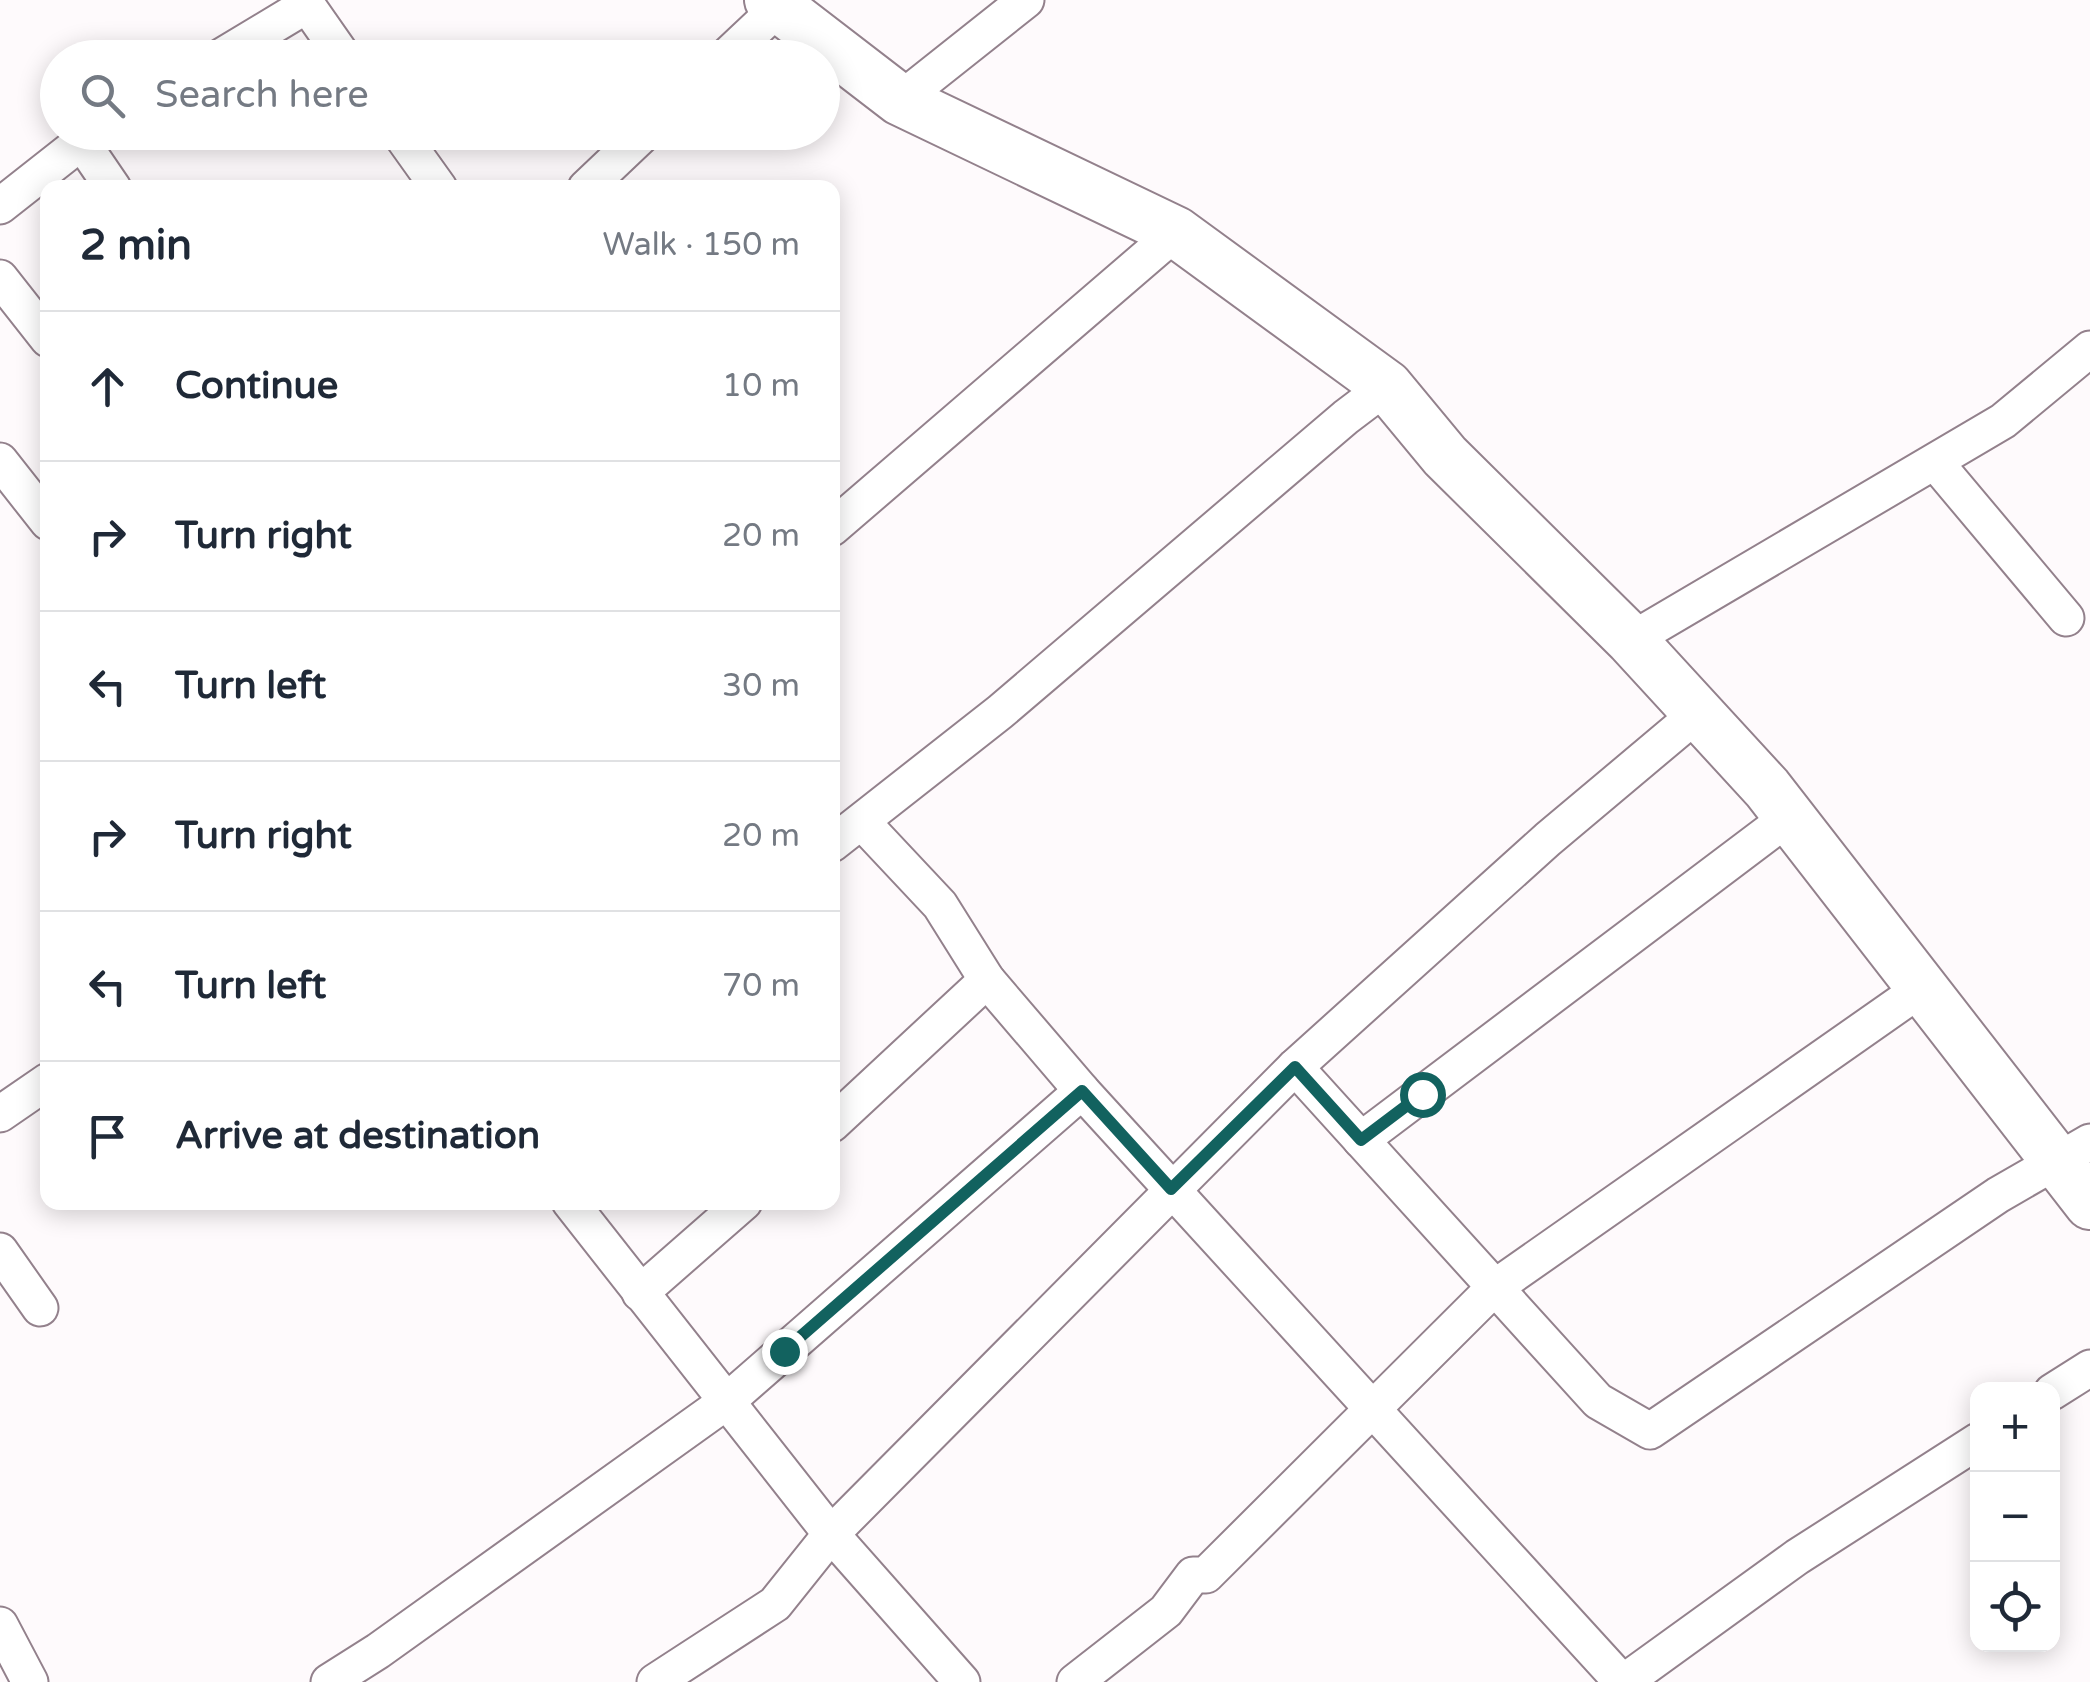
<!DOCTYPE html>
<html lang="en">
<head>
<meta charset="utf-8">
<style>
	:root { --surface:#fff; --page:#f2f2f3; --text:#1f2937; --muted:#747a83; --line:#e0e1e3 }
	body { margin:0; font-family:"Varela Round",sans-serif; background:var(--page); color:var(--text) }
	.controls { position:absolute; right:30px; bottom:30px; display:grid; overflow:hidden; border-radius:20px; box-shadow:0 5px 25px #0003 }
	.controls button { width:90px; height:90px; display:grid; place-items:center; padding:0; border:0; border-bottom:2px solid var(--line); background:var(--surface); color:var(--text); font:50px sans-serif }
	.stop { position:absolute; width:30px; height:30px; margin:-22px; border:8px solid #12625f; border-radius:50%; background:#fff }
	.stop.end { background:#12625f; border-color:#fff; box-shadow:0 2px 10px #0008 }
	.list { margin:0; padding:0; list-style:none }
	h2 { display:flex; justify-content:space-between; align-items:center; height:130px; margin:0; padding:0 40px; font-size:42px }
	h2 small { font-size:32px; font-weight:400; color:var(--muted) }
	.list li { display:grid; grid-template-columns:65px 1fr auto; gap:30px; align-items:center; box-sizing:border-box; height:150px; padding:0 40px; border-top:2px solid var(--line) }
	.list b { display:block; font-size:38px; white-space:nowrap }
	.list em { font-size:32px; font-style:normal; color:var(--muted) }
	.icon { flex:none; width:55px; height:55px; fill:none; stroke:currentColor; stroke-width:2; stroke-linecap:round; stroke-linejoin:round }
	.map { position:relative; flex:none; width:2090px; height:1682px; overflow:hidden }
	.search { position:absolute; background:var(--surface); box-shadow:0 5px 25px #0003; left:40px; top:40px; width:800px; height:110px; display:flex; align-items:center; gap:25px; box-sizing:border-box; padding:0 35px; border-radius:55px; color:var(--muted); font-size:38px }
	.panel { position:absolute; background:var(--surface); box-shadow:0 5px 25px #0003; left:40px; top:180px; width:800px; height:1030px; border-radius:20px }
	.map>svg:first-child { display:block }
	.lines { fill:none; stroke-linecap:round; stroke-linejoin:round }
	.street-casing { stroke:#93818c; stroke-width:39 }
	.secondary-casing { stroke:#93818c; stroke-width:54 }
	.street { stroke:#fff; stroke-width:35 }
	.secondary { stroke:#fff; stroke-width:50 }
	.route { stroke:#12625f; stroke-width:12 }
</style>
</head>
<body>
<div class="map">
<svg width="2090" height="1682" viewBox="0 0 2090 1682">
	<rect width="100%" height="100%" fill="#fefafc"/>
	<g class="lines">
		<defs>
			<g id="street">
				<polyline points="219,58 307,5 344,58"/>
				<polyline points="725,58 778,8"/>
				<polyline points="900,100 1026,0"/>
				<polyline points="399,132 439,188"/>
				<polyline points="81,141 113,188"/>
				<polyline points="586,188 645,132"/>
				<polyline points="0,206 94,132"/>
				<polyline points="0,278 48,339"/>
				<polyline points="0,461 48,522"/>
				<polyline points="1935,462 2066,618"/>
				<polyline points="832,528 1176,232"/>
				<polyline points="1631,640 2003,421 2090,349"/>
				<polyline points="863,823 940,905 987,980 1082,1091 1622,1682"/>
				<polyline points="832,844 1000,712 1346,417 1387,386"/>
				<polyline points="1295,1067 1598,1401 1650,1431 1998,1195 2090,1142"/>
				<polyline points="0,1114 48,1081"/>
				<polyline points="832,1124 987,980"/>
				<polyline points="1361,1140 1789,817"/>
				<polyline points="570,1202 831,1534 962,1682"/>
				<polyline points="0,1251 40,1308"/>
				<polyline points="640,1293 744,1202"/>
				<polyline points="2052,1392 2090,1368"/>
				<polyline points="0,1625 30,1682"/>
				<polyline points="329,1682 378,1651 726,1402 1082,1091"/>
				<polyline points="655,1682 775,1604 831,1534 1295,1067 1548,839 1698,713"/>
				<polyline points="1075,1682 1166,1611 1193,1575 1206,1575 1494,1288 1922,988"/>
				<polyline points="1624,1682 1797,1557 1978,1441"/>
			</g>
			<polyline id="secondary" points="770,0 900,100 1176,232 1387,386 1445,456 1631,640 1767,788 2090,1204"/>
		</defs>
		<!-- street casing -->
		<use href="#street" class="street-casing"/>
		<!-- secondary casing -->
		<use href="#secondary" class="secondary-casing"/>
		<!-- street -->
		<use href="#street" class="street"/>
		<!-- secondary -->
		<use href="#secondary" class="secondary"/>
	</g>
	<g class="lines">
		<!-- route -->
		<polyline class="route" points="784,1351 1082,1091 1171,1189 1295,1067 1361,1140 1422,1094"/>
	</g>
</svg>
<div class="controls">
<button>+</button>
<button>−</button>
<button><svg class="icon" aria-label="locate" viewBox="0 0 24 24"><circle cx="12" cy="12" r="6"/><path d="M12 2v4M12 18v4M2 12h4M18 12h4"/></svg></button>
</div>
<div class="stop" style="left:1422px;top:1094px"></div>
<div class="stop end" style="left:784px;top:1351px"></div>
<div class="search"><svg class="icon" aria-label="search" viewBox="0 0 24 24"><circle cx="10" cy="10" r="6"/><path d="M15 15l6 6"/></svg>Search here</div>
<section class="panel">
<h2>2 min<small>Walk · 150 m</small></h2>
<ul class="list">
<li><svg class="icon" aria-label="ahead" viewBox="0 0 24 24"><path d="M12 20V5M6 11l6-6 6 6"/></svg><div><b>Continue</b></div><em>10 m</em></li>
<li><svg class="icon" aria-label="right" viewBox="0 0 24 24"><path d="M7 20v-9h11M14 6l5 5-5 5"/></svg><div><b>Turn right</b></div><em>20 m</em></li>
<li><svg class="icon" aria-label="left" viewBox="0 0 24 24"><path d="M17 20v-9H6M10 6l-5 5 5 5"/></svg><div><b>Turn left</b></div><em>30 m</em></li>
<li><svg class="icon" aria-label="right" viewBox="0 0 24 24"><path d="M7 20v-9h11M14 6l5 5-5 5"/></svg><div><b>Turn right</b></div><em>20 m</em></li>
<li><svg class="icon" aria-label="left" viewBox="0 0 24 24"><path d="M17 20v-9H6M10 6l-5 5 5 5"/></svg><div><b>Turn left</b></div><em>70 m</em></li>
<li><svg class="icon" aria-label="arrive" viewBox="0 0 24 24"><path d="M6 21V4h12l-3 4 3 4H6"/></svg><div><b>Arrive at destination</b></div></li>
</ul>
</section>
</div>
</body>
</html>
